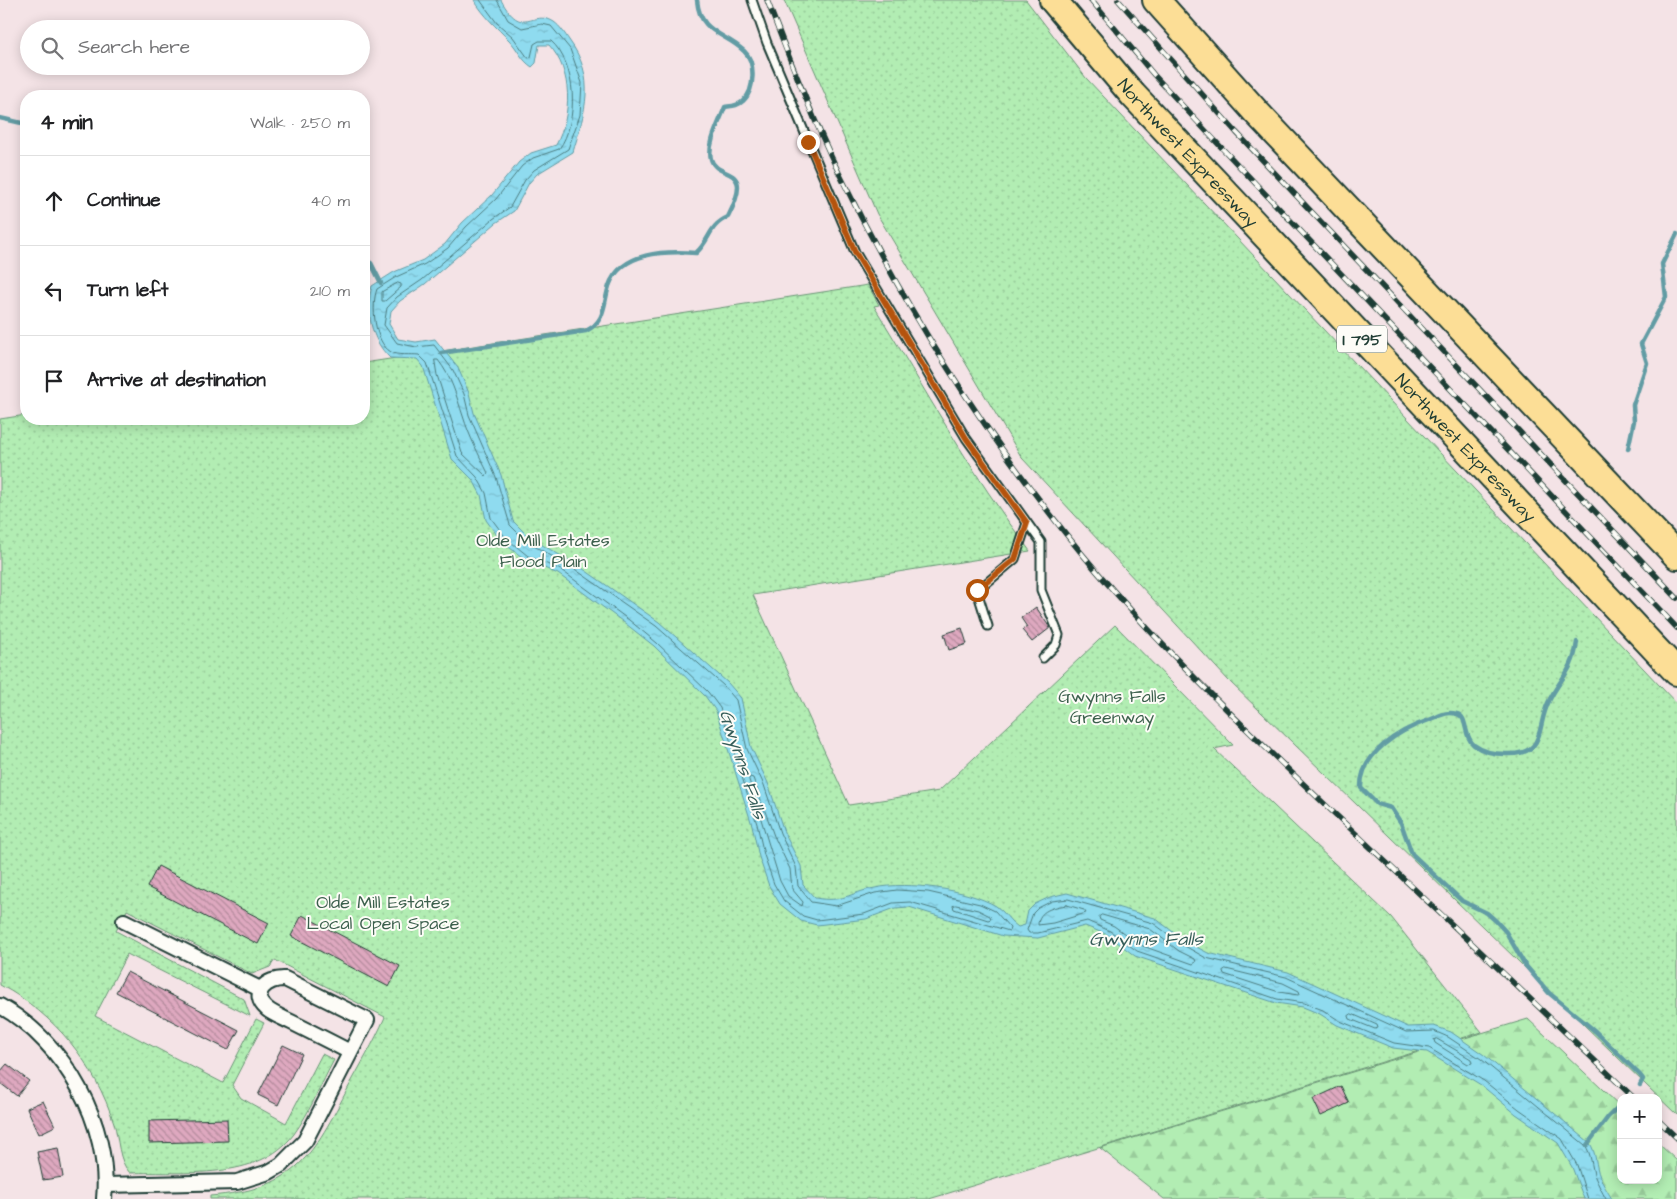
<!DOCTYPE html>
<html lang="en">
<head>
<meta charset="utf-8">
<style>
	:root { --surface:#fff; --page:#f2f2f2; --text:#202124; --muted:#757577; --line:#e0e0e0 }
	body { margin:0; font-family:"Architects Daughter",sans-serif; background:var(--page); color:var(--text) }
	.controls { position:absolute; right:15px; bottom:15px; display:grid; overflow:hidden; border-radius:10px; box-shadow:0 2px 12px #0003 }
	.controls button { width:45px; height:45px; display:grid; place-items:center; padding:0; border:0; border-bottom:1px solid var(--line); background:var(--surface); color:var(--text); font:25px sans-serif }
	.stop { position:absolute; width:15px; height:15px; margin:-11px; border:4px solid #b45309; border-radius:50%; background:#fff }
	.stop.end { background:#b45309; border-color:#fff; box-shadow:0 1px 5px #0008 }
	.list { margin:0; padding:0; list-style:none }
	h2 { display:flex; justify-content:space-between; align-items:center; height:65px; margin:0; padding:0 20px; font-size:21px }
	h2 small { font-size:16px; font-weight:400; color:var(--muted) }
	.list li { display:grid; grid-template-columns:32px 1fr auto; gap:15px; align-items:center; box-sizing:border-box; height:90px; padding:0 20px; border-top:1px solid var(--line) }
	.list b { display:block; font-size:19px; white-space:nowrap }
	.list em { font-size:16px; font-style:normal; color:var(--muted) }
	.icon { flex:none; width:28px; height:28px; fill:none; stroke:currentColor; stroke-width:2; stroke-linecap:round; stroke-linejoin:round }
	.map { position:relative; flex:none; width:1677px; height:1199px; overflow:hidden }
	.search { position:absolute; background:var(--surface); box-shadow:0 2px 12px #0003; left:20px; top:20px; width:350px; height:55px; display:flex; align-items:center; gap:12px; box-sizing:border-box; padding:0 18px; border-radius:28px; color:var(--muted); font-size:19px }
	.panel { position:absolute; background:var(--surface); box-shadow:0 2px 12px #0003; left:20px; top:90px; width:350px; height:335px; border-radius:20px }
	.map>svg:first-child { display:block }
	.forest { fill:url(#forest-firs); stroke:#689574 }
	.park { fill:url(#park-dots); stroke:#689574 }
	.water { fill:url(#water-ripples); stroke:#629ca4 }
	.lines { fill:none; stroke-linecap:round; stroke-linejoin:round }
	.shore { stroke:#4c7c7f; stroke-width:1 }
	.stream { stroke:#629ca4; stroke-width:4.5 }
	.building { fill:url(#building-back-hatch); stroke:#1f3d34 }
	.lane-casing { stroke:#1f3d34; stroke-width:11 }
	.street-casing { stroke:#1f3d34; stroke-width:18 }
	.highway-casing { stroke:#1f3d34; stroke-width:30 }
	.lane { stroke:#fdfcf7; stroke-width:7 }
	.street { stroke:#fdfcf7; stroke-width:14 }
	.highway { stroke:#fcde96; stroke-width:26 }
	.rail-casing { stroke:#1f3d34; stroke-width:5.5 }
	.rail { stroke:#fdfcf7; stroke-width:4; stroke-dasharray:11; stroke-linecap:butt }
	.route { stroke:#b45309; stroke-width:6 }
	.labels { text-anchor:middle; stroke-width:4; stroke-linejoin:round; paint-order:stroke }
	.shield { fill:#fdfcf7; stroke:#62766e; stroke-width:1 }
	.shield-label { font-size:16px; font-weight:bold; fill:#1f3d34 }
	.street-label { font-size:18px; fill:#1f3d34; stroke:#fdfcf7 }
	.park-label { font-size:18px; fill:#3c604d; stroke:#fdfcf7 }
	.water-label { font-size:19px; font-style:italic; fill:#355d59; stroke:#fdfcf7 }
</style>
</head>
<body>
<div class="map">
<svg width="1677" height="1199" viewBox="0 0 1677 1199">
	<defs>
		<pattern id="forest-firs" width="22" height="20" patternUnits="userSpaceOnUse" patternTransform="scale(1.25)"><rect width="22" height="20" fill="#b2edb3"/><path d="M5 1l3.5 6h-7zM16 11l3.5 6h-7z" fill="#99cc9b"/></pattern>
		<pattern id="park-dots" width="8" height="8" patternUnits="userSpaceOnUse" patternTransform="scale(1.25)"><rect width="8" height="8" fill="#b2edb3"/><path d="M2 2h.1M6 6h.1" fill="none" stroke="#99cc9b" stroke-width="1.8" stroke-linecap="round"/></pattern>
		<pattern id="water-ripples" width="26" height="14" patternUnits="userSpaceOnUse" patternTransform="scale(1.25)"><rect width="26" height="14" fill="#8fdbef"/><path d="M2 4q2-2 4 0t4 0M15 11q2-2 4 0t4 0" fill="none" stroke="#7bbdce"/></pattern>
		<pattern id="building-back-hatch" width="6" height="6" patternUnits="userSpaceOnUse" patternTransform="scale(1.25)"><rect width="6" height="6" fill="#dea8bf"/><path d="M-1 5l2 2M0 0l6 6M5-1l2 2" fill="none" stroke="#b38a9c"/></pattern>
	</defs>
	<rect width="100%" height="100%" fill="#f4e3e6"/>
	<filter id="ink" filterUnits="userSpaceOnUse"><feTurbulence type="fractalNoise" baseFrequency=".02" numOctaves="2"/><feDisplacementMap in="SourceGraphic" scale="10" xChannelSelector="R" yChannelSelector="G"/><feConvolveMatrix kernelMatrix="1 2 1 2 8 2 1 2 1" color-interpolation-filters="sRGB"/></filter>
	<g filter="url(#ink)">
		<!-- forest -->
		<polygon class="forest" points="1528,1019 1621,1107 1621,1180 1658,1180 1658,1143 1677,1161 1677,1199 1164,1199 1100,1148"/>
		<!-- park -->
		<g class="park">
			<polygon points="784,0 1026,0 1086,78 1677,704 1677,1115 1229,681 1022,458 877,214"/>
			<path d="M 868,285 L 879,305 L 874,306 C 925,389 971,474 1030,551 L 753,595 L 849,805 L 939,791 L 1115,625 L 1233,745 L 1214,749 L 1391,917 L 1482,1032 L 929,1199 L 210,1199 L 210,1196 C 293,1189 310,1161 346,1092 C 359,1067 374,1043 385,1017 L 275,960 L 270,967 L 252,974 L 127,910 L 116,931 L 244,999 L 250,1016 L 127,954 L 95,1016 L 223,1083 L 256,1019 L 264,1023 L 232,1085 L 241,1098 L 286,1123 L 322,1054 L 334,1060 C 321,1084 310,1112 294,1134 C 258,1182 184,1171 130,1173 C 118,1161 119,1139 114,1123 C 95,1064 55,1014 0,985 L 0,419 L 26,415 L 26,419 L 364,419 L 364,363 Z"/>
		</g>
		<!-- water -->
		<path class="water" d="M 474,0 L 501,0 C 523,40 532,8 554,22 C 560,26 565,34 569,40 C 597,78 585,111 573,152 L 537,174 L 529,183 L 514,211 L 496,223 L 425,284 L 400,301 L 391,311 L 389,324 L 398,339 L 416,342 L 435,339 L 458,368 L 469,393 L 474,413 L 501,475 L 513,521 L 530,538 L 579,566 L 659,622 L 728,683 L 741,698 L 751,747 L 768,783 L 784,832 L 801,866 L 803,885 L 815,898 C 844,903 848,893 875,888 C 907,881 967,889 996,906 C 1005,912 1009,921 1018,927 L 1025,925 L 1028,911 L 1035,904 L 1050,897 L 1067,893 L 1155,918 L 1185,941 L 1208,953 L 1288,972 L 1408,1027 L 1434,1026 L 1451,1032 L 1484,1055 L 1589,1142 C 1597,1153 1595,1165 1600,1177 C 1603,1185 1608,1192 1612,1199 L 1584,1199 L 1572,1167 L 1558,1143 L 1516,1114 L 1481,1085 L 1427,1052 L 1393,1048 L 1337,1025 L 1320,1014 L 1303,1007 L 1276,1003 L 1135,956 L 1108,935 L 1085,926 L 1038,938 L 1003,936 L 909,907 L 895,908 L 866,919 L 817,925 L 801,921 L 780,904 L 769,886 L 759,857 L 752,825 L 716,711 L 705,696 L 654,646 L 626,624 L 558,574 L 526,560 L 502,542 L 486,520 L 481,495 L 473,480 L 452,459 L 423,366 L 417,359 L 390,358 C 371,340 365,311 372,286 L 394,272 L 423,260 L 445,244 L 462,223 L 492,195 L 519,162 L 531,153 L 556,145 C 572,115 573,71 549,45 L 539,45 L 536,63 L 532,67 C 521,60 518,49 509,40 C 496,27 484,16 474,0 Z"/>
		<g class="lines">
			<!-- shore -->
			<g class="shore">
				<path d="M 480,0 L 497,23 L 513,37 L 528,58 L 531,57 L 534,44 L 539,41 L 551,41 C 577,64 579,122 559,149 L 533,158 L 522,166 L 496,199 L 466,227 L 448,248 L 425,264 L 396,277 L 377,289 C 371,305 374,342 391,352 C 398,356 411,354 419,355 L 427,363 L 457,456 L 477,477 L 486,493 L 491,518 L 506,538 L 528,556 L 561,570 L 629,620 L 657,643 L 708,692 L 720,708 L 757,824 L 764,855 L 774,884 L 784,901 L 803,916 L 817,920 L 864,914 L 893,903 L 910,902 L 1009,931 L 1010,928 L 995,911 L 980,904 L 928,892 L 897,890 L 875,893 L 836,906 L 811,902 L 798,886 L 796,867 L 780,833 L 764,785 L 747,749 L 736,700 L 724,686 L 656,626 L 576,570 L 527,542 L 510,525 L 496,477 L 469,415 L 464,394 L 453,370 L 434,345 L 416,347 L 397,343 L 384,325 L 387,308 L 397,297 L 422,280 L 493,219 L 510,207 L 525,180 L 534,170 L 568,149 L 580,115 L 582,83 L 570,49 L 551,26 L 542,24 L 522,28 L 508,20 L 497,0"/>
				<polygon points="398,283 401,284 401,287 385,301 382,301 382,292"/>
				<path d="M 435,360 L 438,360 C 452,378 456,395 463,416 C 469,436 479,455 488,473 L 486,476 L 462,453 L 437,375 Z"/>
				<polygon points="750,777 753,778 774,836 790,869 792,889 803,902 802,906 788,896 780,881 749,780"/>
				<polygon points="956,905 978,910 990,916 991,919 988,920 954,909 953,906"/>
				<path d="M 1067,905 L 1084,910 L 1086,913 L 1053,923 L 1038,925 C 1038,910 1054,907 1067,905 Z"/>
				<polygon points="1102,915 1150,929 1179,951 1195,959 1196,962 1193,964 1140,945 1114,926 1100,920 1099,917"/>
				<polygon points="1226,969 1283,983 1299,991 1300,994 1298,995 1279,992 1224,974 1223,971"/>
				<polygon points="1352,1014 1377,1025 1378,1028 1375,1029 1350,1019 1349,1016"/>
				<polygon points="1437,1039 1471,1059 1472,1063 1468,1064 1435,1043 1434,1040"/>
				<path d="M 1588,1199 L 1577,1165 L 1562,1139 L 1519,1109 L 1484,1081 L 1429,1048 L 1394,1043 L 1340,1021 L 1323,1010 L 1304,1003 L 1277,999 L 1137,951 L 1110,931 L 1087,921 L 1038,933 L 1029,933 L 1027,930 L 1033,913 L 1038,908 L 1052,901 L 1068,899 L 1153,923 L 1183,945 L 1206,958 L 1286,977 L 1406,1032 L 1434,1031 L 1448,1037 L 1481,1059 L 1585,1145 C 1592,1155 1591,1166 1595,1177 C 1598,1184 1602,1192 1606,1199"/>
			</g>
			<!-- stream -->
			<g class="stream">
				<polyline points="0,118 26,124"/>
				<polyline points="364,260 371,263 381,283"/>
				<path d="M 441,353 L 586,331 C 606,321 603,305 609,286 C 621,251 666,251 696,253 C 711,239 708,226 728,217 C 756,162 717,181 711,159 C 707,144 720,121 725,107 C 732,106 738,106 743,101 C 755,90 756,62 744,51 C 724,32 700,34 697,0"/>
				<polyline points="1628,449 1634,421 1633,405 1647,363 1641,344 1666,297 1662,264 1677,234"/>
				<path d="M 1577,642 C 1573,673 1560,677 1548,703 C 1536,729 1546,755 1506,754 C 1495,754 1483,752 1474,745 C 1463,736 1468,716 1457,714 C 1445,711 1440,716 1429,720 C 1400,730 1360,753 1361,788 L 1377,804 L 1391,808 L 1401,823 L 1412,854 L 1462,901 L 1487,913 L 1496,921 L 1506,932 L 1525,965 L 1549,993 L 1595,1031 L 1640,1075 L 1643,1079 L 1640,1085"/>
				<polyline points="1587,1145 1608,1117 1621,1104"/>
			</g>
		</g>
		<!-- building -->
		<g class="building">
			<polygon points="1036,607 1050,628 1032,642 1022,630 1027,627 1021,618"/>
			<polygon points="962,628 967,644 949,650 944,634"/>
			<polygon points="158,866 269,923 258,944 147,887"/>
			<polygon points="302,915 400,966 389,987 291,936"/>
			<polygon points="127,972 239,1030 228,1050 116,992"/>
			<polygon points="283,1045 302,1054 278,1105 258,1095"/>
			<polygon points="7,1064 29,1081 17,1096 0,1083 0,1072"/>
			<polygon points="1341,1086 1349,1103 1321,1116 1313,1099"/>
			<polygon points="43,1101 55,1126 39,1134 27,1108"/>
			<polygon points="227,1119 228,1141 149,1143 149,1121"/>
			<polygon points="58,1148 63,1177 43,1180 37,1152"/>
		</g>
		<g class="lines">
			<defs>
				<g id="lane">
					<polyline points="752,0 767,43 855,252 966,438 1041,542 1041,590 1059,635 1056,645 1043,658"/>
					<polyline points="988,626 977,591 1015,559 1027,523"/>
				</g>
				<g id="street">
					<polyline points="124,921 260,989"/>
					<path d="M 0,1006 C 65,1042 111,1125 104,1199"/>
					<path d="M 105,1185 L 237,1182 L 269,1172 L 281,1165 L 305,1141 L 367,1020 L 285,979 C 267,978 249,993 267,1009 C 273,1014 283,1018 291,1022 C 311,1032 331,1042 350,1052"/>
				</g>
				<g id="highway">
					<path id="s1" d="M 1053,0 L 1133,95 L 1677,672"/>
					<polyline points="1156,0 1257,113 1677,556"/>
				</g>
			</defs>
			<!-- lane casing -->
			<use href="#lane" class="lane-casing"/>
			<!-- street casing -->
			<use href="#street" class="street-casing"/>
			<!-- highway casing -->
			<use href="#highway" class="highway-casing"/>
			<!-- lane -->
			<use href="#lane" class="lane"/>
			<!-- street -->
			<use href="#street" class="street"/>
			<!-- highway -->
			<use href="#highway" class="highway"/>
			<defs>
				<g id="rail">
					<path d="M 767,0 C 789,58 811,115 838,171 C 897,293 968,408 1051,515 C 1135,624 1235,719 1335,814 C 1435,908 1535,1003 1634,1098"/>
					<polyline points="1091,0 1154,75 1220,146 1677,628"/>
					<polyline points="1118,0 1236,132 1677,598"/>
					<polyline points="1658,1120 1677,1138"/>
				</g>
			</defs>
			<!-- rail casing -->
			<use href="#rail" class="rail-casing"/>
			<!-- rail -->
			<use href="#rail" class="rail"/>
		</g>
	</g>
	<g class="lines" filter="url(#ink)">
		<!-- route -->
		<polyline class="route" points="808,142 855,252 966,438 1027,523 1015,559 977,590"/>
	</g>
	<g class="labels">
		<!-- shield labels -->
		<rect class="shield" x="1337" y="325.5" width="50" height="27" rx="4"/>
		<g class="shield-label">
			<text x="1362" y="345">I 795</text>
		</g>
		<!-- street labels -->
		<g class="street-label">
			<text dy="6" stroke="none"><textPath href="#s1" startOffset="204">Northwest Expressway</textPath></text>
			<text dy="6" stroke="none"><textPath href="#s1" startOffset="609">Northwest Expressway</textPath></text>
		</g>
		<!-- park labels -->
		<g class="park-label">
			<text x="543" y="546">Olde Mill Estates<tspan x="543" dy="21">Flood Plain</tspan></text>
			<text x="1112" y="702">Gwynns Falls<tspan x="1112" dy="21">Greenway</tspan></text>
			<text x="383" y="908">Olde Mill Estates<tspan x="383" dy="21">Local Open Space</tspan></text>
		</g>
		<!-- water labels -->
		<g class="water-label">
			<text transform="translate(744 764) rotate(72)" y="7">Gwynns Falls</text>
			<text x="1146" y="945">Gwynns Falls</text>
		</g>
	</g>
</svg>
<div class="controls">
<button>+</button>
<button>−</button>
</div>
<div class="stop" style="left:977px;top:590px"></div>
<div class="stop end" style="left:808px;top:142px"></div>
<div class="search"><svg class="icon" aria-label="search" viewBox="0 0 24 24"><circle cx="10" cy="10" r="6"/><path d="M15 15l6 6"/></svg>Search here</div>
<section class="panel">
<h2>4 min<small>Walk · 250 m</small></h2>
<ul class="list">
<li><svg class="icon" aria-label="ahead" viewBox="0 0 24 24"><path d="M12 20V5M6 11l6-6 6 6"/></svg><div><b>Continue</b></div><em>40 m</em></li>
<li><svg class="icon" aria-label="left" viewBox="0 0 24 24"><path d="M17 20v-9H6M10 6l-5 5 5 5"/></svg><div><b>Turn left</b></div><em>210 m</em></li>
<li><svg class="icon" aria-label="arrive" viewBox="0 0 24 24"><path d="M6 21V4h12l-3 4 3 4H6"/></svg><div><b>Arrive at destination</b></div></li>
</ul>
</section>
</div>
</body>
</html>
